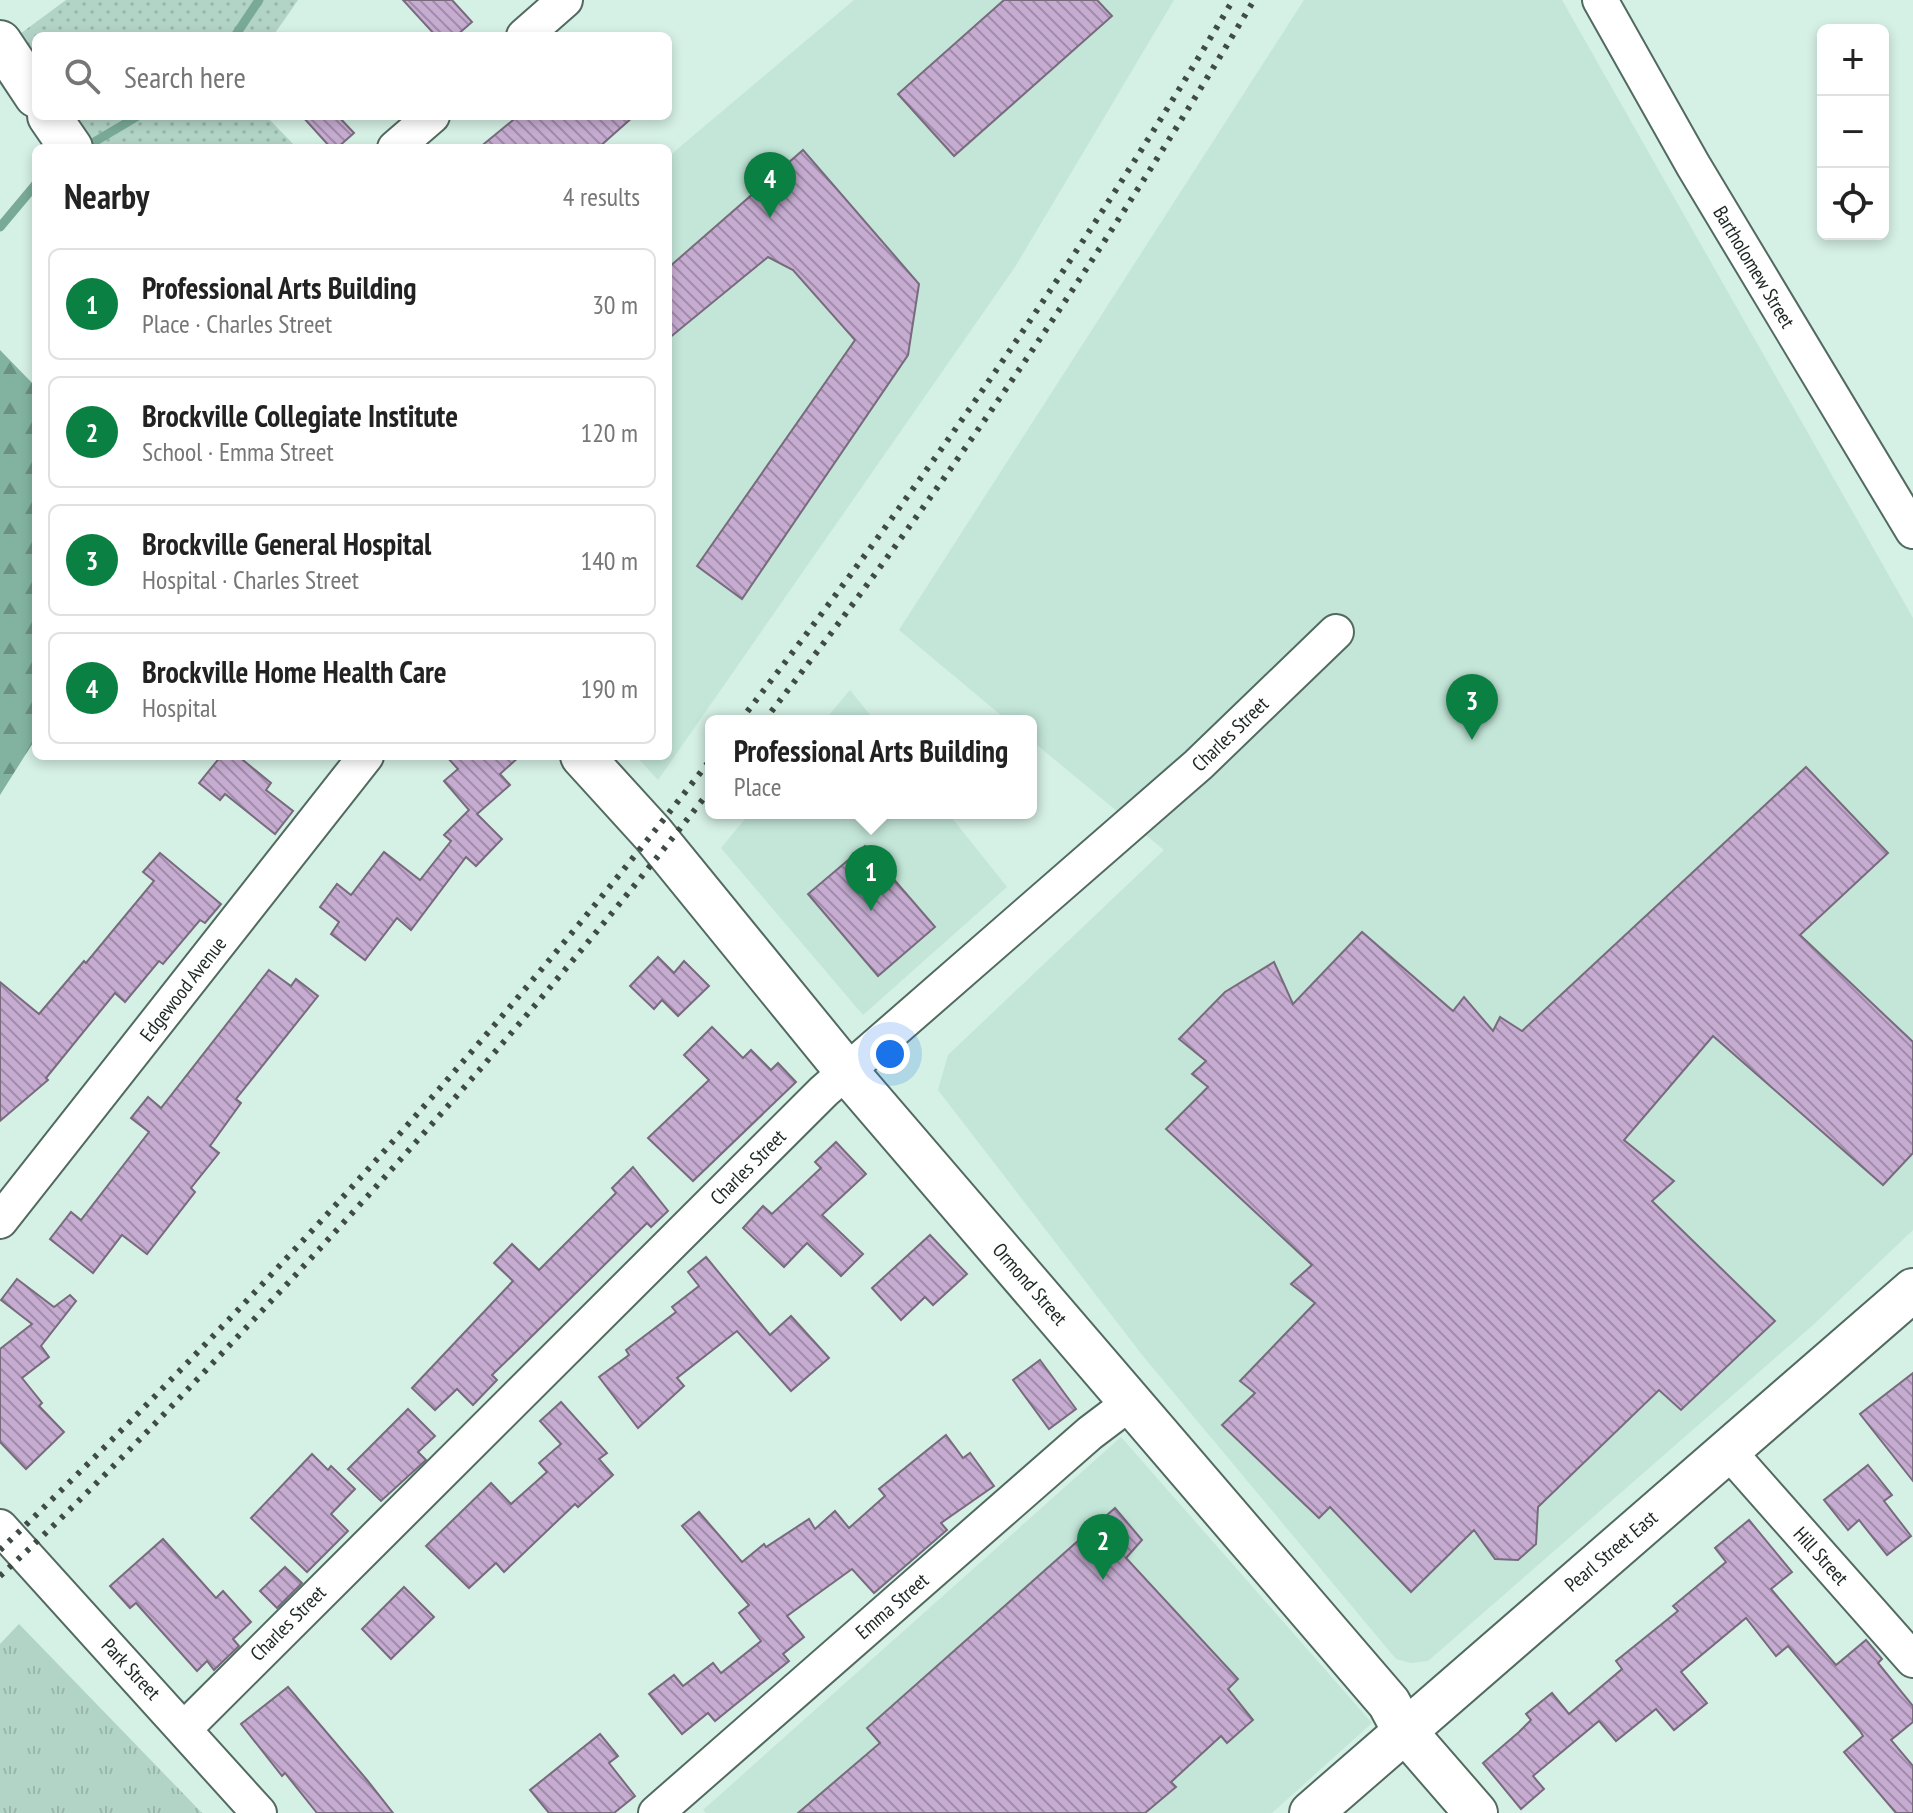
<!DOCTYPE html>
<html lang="en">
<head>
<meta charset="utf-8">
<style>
	:root { --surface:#fff; --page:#f2f2f2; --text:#222; --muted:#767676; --line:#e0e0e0; --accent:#0b8043 }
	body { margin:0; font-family:"PT Sans Narrow",sans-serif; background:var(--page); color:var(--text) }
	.controls { position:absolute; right:24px; top:24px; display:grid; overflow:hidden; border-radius:12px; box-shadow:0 4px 12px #0003 }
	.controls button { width:72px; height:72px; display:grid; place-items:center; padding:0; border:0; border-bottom:2px solid var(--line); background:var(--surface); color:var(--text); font:40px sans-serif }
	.you { position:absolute; left:890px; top:1054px; width:28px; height:28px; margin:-20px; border:6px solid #fff; border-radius:50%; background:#1a73e8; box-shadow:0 0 0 12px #1a73e833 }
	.badge { display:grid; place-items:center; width:52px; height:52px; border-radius:50%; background:var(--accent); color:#fff; font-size:26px; font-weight:700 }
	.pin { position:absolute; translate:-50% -66px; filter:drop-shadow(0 2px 4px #0008) }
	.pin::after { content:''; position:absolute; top:42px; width:28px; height:24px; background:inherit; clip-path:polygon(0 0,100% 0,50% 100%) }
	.popup { position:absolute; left:705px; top:715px; width:332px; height:104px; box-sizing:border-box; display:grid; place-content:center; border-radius:12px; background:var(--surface); filter:drop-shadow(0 2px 6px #0005); font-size:26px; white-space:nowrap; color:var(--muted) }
	.popup b { font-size:30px; color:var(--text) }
	.popup::after { content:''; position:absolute; left:50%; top:100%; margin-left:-16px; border:16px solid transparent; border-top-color:var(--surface) }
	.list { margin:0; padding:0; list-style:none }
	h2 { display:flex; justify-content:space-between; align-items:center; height:104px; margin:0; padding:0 32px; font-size:34px }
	h2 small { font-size:26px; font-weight:400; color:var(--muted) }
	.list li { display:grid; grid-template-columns:52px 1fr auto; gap:24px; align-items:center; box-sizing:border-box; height:112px; margin:0 16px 16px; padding:0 16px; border:2px solid var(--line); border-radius:12px }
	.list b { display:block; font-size:30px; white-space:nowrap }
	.list p { margin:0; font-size:26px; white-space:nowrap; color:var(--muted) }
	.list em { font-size:26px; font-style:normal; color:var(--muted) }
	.icon { flex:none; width:44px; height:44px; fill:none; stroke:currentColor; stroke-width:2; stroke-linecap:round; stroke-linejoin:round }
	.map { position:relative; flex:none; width:1913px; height:1813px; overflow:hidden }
	.search { position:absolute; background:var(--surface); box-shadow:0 4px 12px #0003; left:32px; top:32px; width:640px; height:88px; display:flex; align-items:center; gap:20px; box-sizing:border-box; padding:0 28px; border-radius:12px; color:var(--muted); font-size:30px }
	.panel { position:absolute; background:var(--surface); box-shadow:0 4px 12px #0003; left:32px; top:144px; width:640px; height:616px; border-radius:12px }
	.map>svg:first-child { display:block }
	.built { fill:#c3e6d8 }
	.grass { fill:url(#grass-tufts) }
	.forest { fill:url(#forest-firs) }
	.park { fill:url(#park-dots) }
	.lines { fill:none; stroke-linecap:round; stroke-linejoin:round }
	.stream { stroke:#79aa98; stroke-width:9 }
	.building { fill:url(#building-back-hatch); stroke:#786b7d; stroke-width:2 }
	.minor-casing { stroke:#526a61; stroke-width:38 }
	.tertiary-casing { stroke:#526a61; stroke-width:46 }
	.minor { stroke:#fff; stroke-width:34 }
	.tertiary { stroke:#fff; stroke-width:42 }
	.rail { stroke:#3e4b46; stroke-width:6; stroke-dasharray:4 8; stroke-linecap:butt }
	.labels { text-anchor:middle; stroke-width:6; stroke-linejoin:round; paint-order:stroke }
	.street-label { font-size:20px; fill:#1c2622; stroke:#fff }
</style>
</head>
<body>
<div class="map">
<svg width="1913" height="1813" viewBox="0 0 1913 1813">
	<defs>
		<pattern id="grass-tufts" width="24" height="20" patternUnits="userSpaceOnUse" patternTransform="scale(2)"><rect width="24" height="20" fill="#b2d4c7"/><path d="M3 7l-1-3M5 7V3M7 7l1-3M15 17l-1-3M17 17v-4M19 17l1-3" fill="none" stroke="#98b6ab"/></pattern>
		<pattern id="forest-firs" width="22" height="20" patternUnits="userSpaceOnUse" patternTransform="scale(2)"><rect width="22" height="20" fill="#82b3a1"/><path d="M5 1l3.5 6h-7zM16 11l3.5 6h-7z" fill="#6a9183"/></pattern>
		<pattern id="park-dots" width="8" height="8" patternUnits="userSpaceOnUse" patternTransform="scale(2)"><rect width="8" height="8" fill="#b2d4c7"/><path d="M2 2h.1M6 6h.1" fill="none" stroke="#98b6ab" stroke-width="1.8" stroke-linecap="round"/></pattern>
		<pattern id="building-back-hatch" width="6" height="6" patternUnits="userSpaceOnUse" patternTransform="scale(2)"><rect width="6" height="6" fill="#c6acd1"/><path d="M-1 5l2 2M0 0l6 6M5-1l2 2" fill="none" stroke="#a08ca9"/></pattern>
	</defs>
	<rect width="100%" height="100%" fill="#d5f0e5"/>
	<!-- built -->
	<g class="built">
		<polygon points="854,0 1174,0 1015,267 658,780 636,756 668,756 668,157"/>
		<polygon points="1304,0 1562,0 1913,618 1913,1230 1813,1325 1428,1661 1411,1663 1396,1659 1143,1356 938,1090 948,1055 1164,850 1031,740 1031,721 1008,721 899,630"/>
		<polygon points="850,690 875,721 824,721"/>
		<polygon points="750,813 948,813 1007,887 863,1015 721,848"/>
		<polygon points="1121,1437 1372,1723 1272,1813 706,1813 703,1810"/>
	</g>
	<!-- grass -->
	<polygon class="grass" points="19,1624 202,1813 0,1813 0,1644"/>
	<!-- forest -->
	<polygon class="forest" points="0,350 36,387 36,738 0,795"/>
	<!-- park -->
	<g class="park">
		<polygon points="66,0 298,0 273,36 36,36 36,58 20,34"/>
		<polygon points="74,116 266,116 297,148 96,148"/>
	</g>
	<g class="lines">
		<!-- stream -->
		<g class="stream">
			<polyline points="235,36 259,0"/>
			<polyline points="84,148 138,116"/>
			<polyline points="0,227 36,184"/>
		</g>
	</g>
	<!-- building -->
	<g class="building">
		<polygon points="403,0 452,0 472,22 456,36 436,36"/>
		<polygon points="1004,0 1097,0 1112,16 954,156 898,94"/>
		<polygon points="302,116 338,116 354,133 337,148 331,148"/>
		<polygon points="518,116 634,116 598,148 479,148"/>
		<polygon points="803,150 919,284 908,355 742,599 697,566 855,340 793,270 768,257 668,339 668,268"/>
		<polygon points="221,756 238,756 271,783 266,790 293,811 275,834 225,794 220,800 199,783"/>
		<polygon points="446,756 520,756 500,774 510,785 477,814 502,839 476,866 466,857 411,930 397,918 365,960 331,934 339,922 320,907 337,884 351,895 384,852 420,880 451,841 444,835 469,810 444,781 458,769"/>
		<polygon points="1806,767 1888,853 1800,935 1913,1042 1913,1153 1883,1185 1713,1036 1624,1140 1674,1181 1652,1201 1775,1321 1681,1410 1659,1390 1538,1507 1536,1544 1518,1560 1495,1559 1474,1530 1411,1592 1330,1507 1319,1518 1222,1425 1255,1393 1240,1381 1315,1303 1291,1284 1312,1265 1166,1129 1208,1087 1192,1074 1206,1061 1179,1039 1225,992 1274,962 1293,1004 1362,932 1453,1011 1464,997 1493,1031 1500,1017 1522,1031"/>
		<polygon points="865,846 935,927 878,976 808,894"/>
		<polygon points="160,853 221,904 205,923 200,920 163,964 159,961 125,1002 115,993 46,1078 48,1080 0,1121 0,982 39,1014 84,961 86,963 154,881 143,872"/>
		<polygon points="658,957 674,973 684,961 709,986 678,1016 662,1000 654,1009 630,986"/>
		<polygon points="269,970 291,986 296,979 318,996 236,1099 241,1103 210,1146 219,1153 191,1188 195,1192 147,1254 122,1235 93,1273 50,1239 71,1212 81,1220 149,1132 131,1118 148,1097 161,1108"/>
		<polygon points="712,1027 743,1058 751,1050 771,1070 778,1063 796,1082 693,1181 648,1138 709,1080 684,1055"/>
		<polygon points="836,1142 866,1174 822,1215 863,1254 841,1276 807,1243 784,1267 743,1228 763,1206 772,1214 821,1168 815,1162"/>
		<polygon points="633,1167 668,1211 651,1227 647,1223 525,1343 492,1375 497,1380 473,1405 457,1389 435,1410 412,1388 513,1281 494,1263 512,1244 539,1270 616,1193 612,1188"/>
		<polygon points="930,1235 967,1274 933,1305 925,1297 901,1320 872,1288"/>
		<polygon points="706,1257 770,1335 791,1316 829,1358 791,1391 737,1331 677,1378 684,1386 638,1428 599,1377 629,1355 626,1350 676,1312 672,1307 699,1286 688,1272"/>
		<polygon points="17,1279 54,1307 70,1295 76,1301 41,1346 49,1357 22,1378 42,1403 39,1406 64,1432 26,1469 0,1442 0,1349 32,1324 1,1300"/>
		<polygon points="1040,1360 1076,1409 1049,1429 1013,1380"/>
		<polygon points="1913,1373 1913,1481 1860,1414"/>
		<polygon points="561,1402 607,1453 599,1459 613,1475 578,1507 575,1504 504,1572 496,1563 469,1588 426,1546 491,1483 511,1504 547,1472 539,1463 561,1444 540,1421"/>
		<polygon points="408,1409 435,1436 418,1452 426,1460 381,1501 348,1469"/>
		<polygon points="946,1435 963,1458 970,1453 994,1486 941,1523 947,1530 874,1593 852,1569 787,1616 804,1637 783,1654 789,1661 715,1721 708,1713 682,1734 649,1694 674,1675 683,1686 713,1663 721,1673 761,1641 739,1613 749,1605 682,1526 699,1512 742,1562 764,1544 766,1547 809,1519 815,1529 835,1511 849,1528 885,1496 879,1489"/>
		<polygon points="312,1454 328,1470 331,1466 355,1489 331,1514 348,1531 307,1572 251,1518"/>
		<polygon points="1868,1465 1892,1495 1884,1501 1911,1536 1887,1555 1859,1520 1848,1530 1824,1500"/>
		<polygon points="1115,1508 1142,1540 1126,1558 1238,1679 1228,1689 1253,1720 1227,1743 1221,1736 1171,1782 1176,1787 1145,1813 798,1813 880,1743 867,1728"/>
		<polygon points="1749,1520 1792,1572 1771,1589 1829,1657 1836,1665 1866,1640 1882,1659 1878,1663 1913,1706 1913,1722 1891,1740 1913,1766 1913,1813 1896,1813 1844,1752 1863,1736 1860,1731 1788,1646 1776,1656 1746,1618 1681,1672 1707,1703 1674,1730 1656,1709 1616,1741 1599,1721 1533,1776 1544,1789 1521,1809 1483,1763 1519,1732 1531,1720 1526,1714 1552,1693 1569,1714 1622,1669 1616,1661 1678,1611 1673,1606 1726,1562 1715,1548"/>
		<polygon points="163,1539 216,1598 223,1591 251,1622 233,1639 239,1646 214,1670 207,1661 197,1671 136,1603 130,1608 110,1586"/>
		<polygon points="285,1567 302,1583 277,1608 260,1591"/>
		<polygon points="404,1587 434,1617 391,1659 362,1629"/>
		<polygon points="288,1687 367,1780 393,1813 317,1813 285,1773 282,1776 241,1724"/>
		<polygon points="600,1734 618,1756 609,1763 635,1796 614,1813 549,1813 530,1790"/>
	</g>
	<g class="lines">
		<defs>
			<g id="minor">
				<polyline points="1600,0 1693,165 1913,531"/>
				<polyline points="524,36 565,0"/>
				<polyline points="395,148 432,116"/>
				<polyline points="0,1221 366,756"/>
				<polyline points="1729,1452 1913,1660"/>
				<polyline points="0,1527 259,1813"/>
				<polyline points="185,1728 824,1091 1198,765 1336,632"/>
				<polyline points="656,1813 1090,1433 1131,1402"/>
			</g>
			<g id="tertiary">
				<polyline points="0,42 36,96"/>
				<polyline points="49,116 71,148"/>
				<polyline points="582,756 653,834 847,1072 1389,1703 1403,1729 1476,1813"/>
				<polyline points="1311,1813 1913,1290"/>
			</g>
		</defs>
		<!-- minor casing -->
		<use href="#minor" class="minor-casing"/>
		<!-- tertiary casing -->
		<use href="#tertiary" class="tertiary-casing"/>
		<!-- minor -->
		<use href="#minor" class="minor"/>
		<!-- tertiary -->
		<use href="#tertiary" class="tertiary"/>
		<!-- rail -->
		<g class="rail">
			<path d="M 740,721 C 918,491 1085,250 1233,0"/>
			<path d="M 764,721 C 942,492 1106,249 1254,0"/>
			<path d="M 0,1550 C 255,1304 494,1039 711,759"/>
			<path d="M 0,1576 C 101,1483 195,1382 289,1282 C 436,1123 578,960 711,789"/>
		</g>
	</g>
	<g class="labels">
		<!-- street labels -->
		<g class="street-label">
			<text transform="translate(1754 267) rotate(59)" y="7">Bartholomew Street</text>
			<text transform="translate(1230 734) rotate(-44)" y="7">Charles Street</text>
			<text transform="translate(183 989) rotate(-52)" y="7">Edgewood Avenue</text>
			<text transform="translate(748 1167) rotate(-45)" y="7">Charles Street</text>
			<text transform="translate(1030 1284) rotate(49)" y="7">Ormond Street</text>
			<text transform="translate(1611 1551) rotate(-40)" y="7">Pearl Street East</text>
			<text transform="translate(1821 1556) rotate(48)" y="7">Hill Street</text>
			<text transform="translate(892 1606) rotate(-41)" y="7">Emma Street</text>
			<text transform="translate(288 1623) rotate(-45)" y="7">Charles Street</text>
			<text transform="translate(131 1669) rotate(47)" y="7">Park Street</text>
		</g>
	</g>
</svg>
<div class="controls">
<button>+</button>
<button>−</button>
<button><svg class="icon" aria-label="locate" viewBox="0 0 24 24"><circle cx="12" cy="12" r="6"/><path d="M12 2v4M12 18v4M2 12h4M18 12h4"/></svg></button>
</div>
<div class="you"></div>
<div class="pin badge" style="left:871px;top:911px">1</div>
<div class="popup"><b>Professional Arts Building</b>Place</div>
<div class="pin badge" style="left:1103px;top:1580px">2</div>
<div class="pin badge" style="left:1472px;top:740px">3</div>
<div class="pin badge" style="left:770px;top:218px">4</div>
<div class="search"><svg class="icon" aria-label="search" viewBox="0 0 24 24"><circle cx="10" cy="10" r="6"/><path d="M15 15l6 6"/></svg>Search here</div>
<section class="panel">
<h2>Nearby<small>4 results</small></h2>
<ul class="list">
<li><span class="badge">1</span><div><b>Professional Arts Building</b><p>Place · Charles Street</p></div><em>30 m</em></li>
<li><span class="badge">2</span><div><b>Brockville Collegiate Institute</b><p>School · Emma Street</p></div><em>120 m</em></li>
<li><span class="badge">3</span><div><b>Brockville General Hospital</b><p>Hospital · Charles Street</p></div><em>140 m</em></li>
<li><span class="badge">4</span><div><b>Brockville Home Health Care</b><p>Hospital</p></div><em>190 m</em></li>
</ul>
</section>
</div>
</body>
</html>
